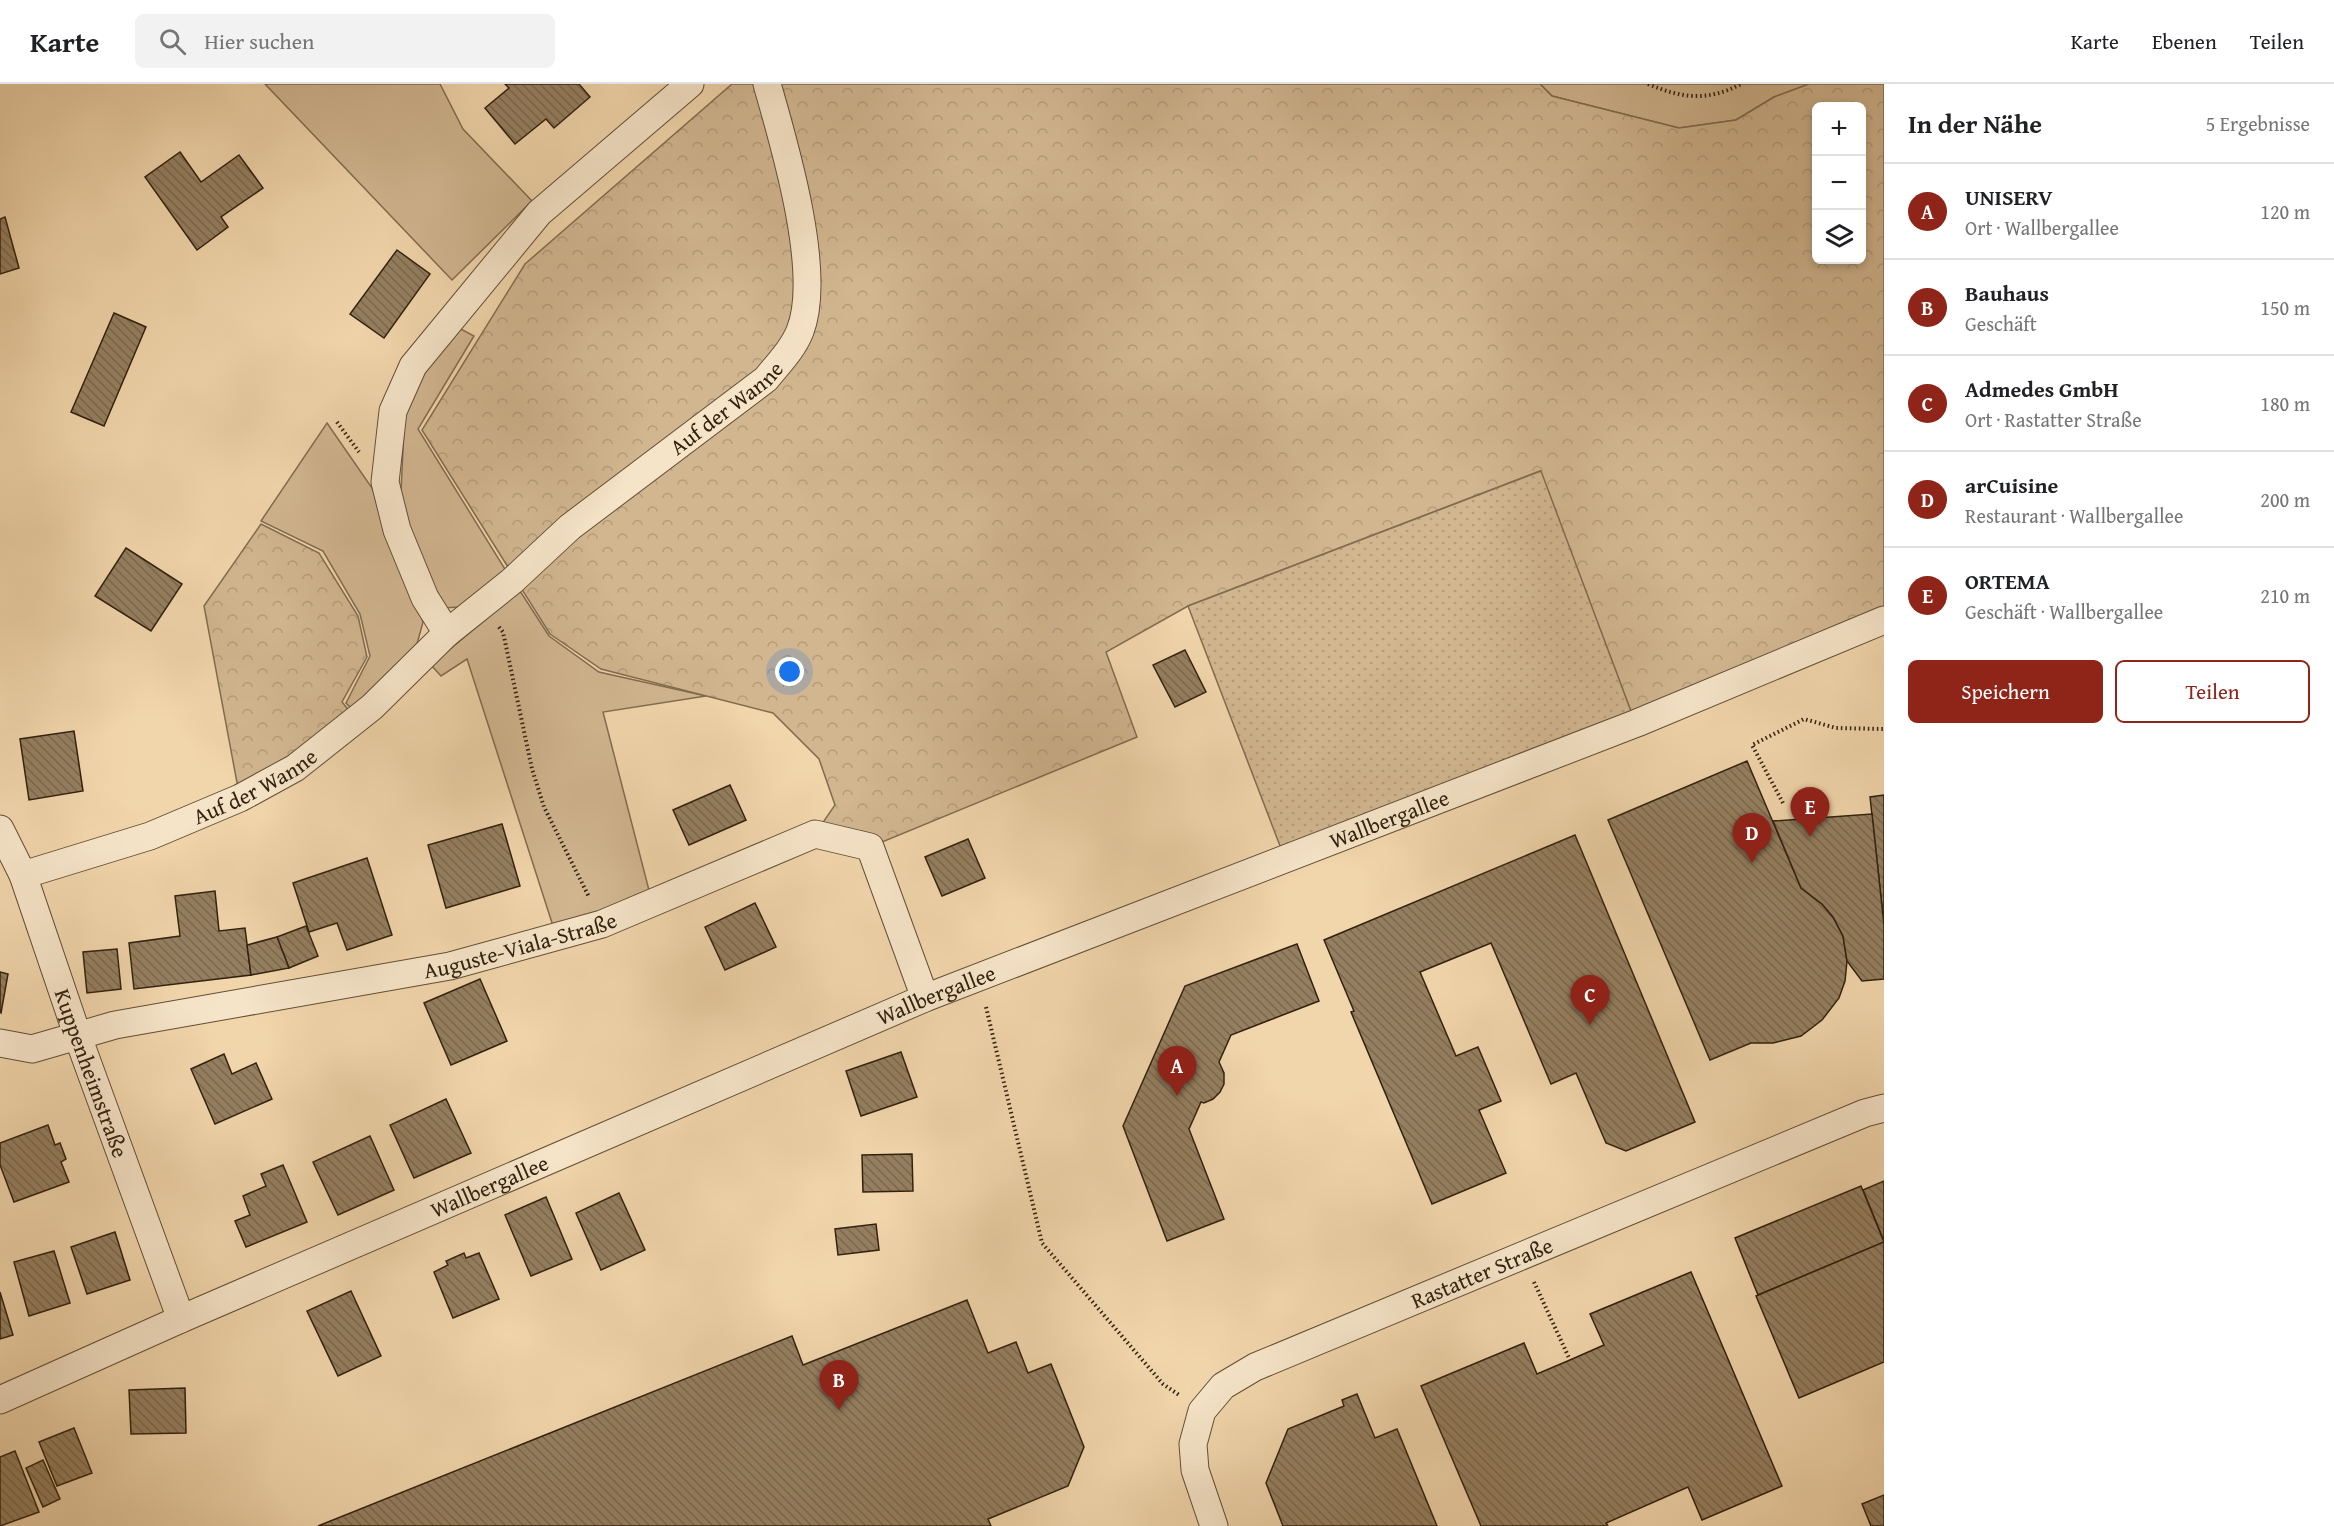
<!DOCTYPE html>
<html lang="de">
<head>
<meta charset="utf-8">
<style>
	:root { --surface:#fff; --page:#f2f2f2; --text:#202124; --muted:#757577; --line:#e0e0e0; --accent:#8f2418 }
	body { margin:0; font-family:"Gentium Book Plus",serif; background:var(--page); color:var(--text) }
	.controls { position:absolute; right:18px; top:18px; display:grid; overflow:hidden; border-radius:9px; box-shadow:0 3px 9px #0003 }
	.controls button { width:54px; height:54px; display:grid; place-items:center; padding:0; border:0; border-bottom:2px solid var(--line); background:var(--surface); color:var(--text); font:30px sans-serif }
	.you { position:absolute; left:790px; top:588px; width:21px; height:21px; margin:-15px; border:4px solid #fff; border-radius:50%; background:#1a73e8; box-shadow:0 0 0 9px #1a73e833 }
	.badge { display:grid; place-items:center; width:39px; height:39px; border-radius:50%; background:var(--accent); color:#fff; font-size:20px; font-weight:700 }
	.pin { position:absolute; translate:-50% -50px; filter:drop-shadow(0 2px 3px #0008) }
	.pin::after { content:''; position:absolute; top:32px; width:21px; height:18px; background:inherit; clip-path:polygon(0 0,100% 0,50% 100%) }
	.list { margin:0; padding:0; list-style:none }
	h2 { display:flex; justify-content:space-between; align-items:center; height:78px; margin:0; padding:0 24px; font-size:26px }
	h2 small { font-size:20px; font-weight:400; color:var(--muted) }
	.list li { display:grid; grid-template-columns:39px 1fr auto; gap:18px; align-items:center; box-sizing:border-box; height:96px; padding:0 24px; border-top:2px solid var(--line) }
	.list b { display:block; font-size:22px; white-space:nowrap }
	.list p { margin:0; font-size:20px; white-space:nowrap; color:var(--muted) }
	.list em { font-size:20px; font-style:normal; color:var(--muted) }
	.actions { display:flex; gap:12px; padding:18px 24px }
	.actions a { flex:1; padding:14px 0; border:2px solid var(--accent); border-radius:9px; text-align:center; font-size:21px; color:var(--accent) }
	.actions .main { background:var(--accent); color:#fff }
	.icon { flex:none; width:33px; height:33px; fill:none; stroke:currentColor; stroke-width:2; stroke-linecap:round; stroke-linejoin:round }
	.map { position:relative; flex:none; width:1884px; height:1442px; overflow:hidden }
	header { display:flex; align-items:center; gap:36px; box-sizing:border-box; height:84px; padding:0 30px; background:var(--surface); border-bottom:2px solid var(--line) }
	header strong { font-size:28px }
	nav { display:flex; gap:33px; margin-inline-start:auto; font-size:21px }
	.search { width:420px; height:54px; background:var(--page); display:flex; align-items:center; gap:15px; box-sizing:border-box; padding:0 21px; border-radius:9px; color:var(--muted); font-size:22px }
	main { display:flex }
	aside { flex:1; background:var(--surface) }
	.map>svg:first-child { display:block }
	.grass { fill:#d1b690; stroke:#826c50; stroke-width:1.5 }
	.forest { fill:url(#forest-crowns); stroke:#826c50; stroke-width:1.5; fill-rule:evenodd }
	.garden { fill:url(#garden-dots); stroke:#826c50; stroke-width:1.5 }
	.building { fill:url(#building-back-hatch); stroke:#32210f; stroke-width:1.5 }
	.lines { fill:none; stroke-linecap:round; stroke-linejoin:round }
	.street-casing { stroke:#624e36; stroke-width:29 }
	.path { stroke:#32210f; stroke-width:4; stroke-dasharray:1.5 3; stroke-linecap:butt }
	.street { stroke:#f6e4c8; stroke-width:27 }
	.labels { text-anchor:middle; stroke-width:6; stroke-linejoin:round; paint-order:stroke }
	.street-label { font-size:22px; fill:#32210f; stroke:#f6e4c8 }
</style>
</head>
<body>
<header>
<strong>Karte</strong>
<div class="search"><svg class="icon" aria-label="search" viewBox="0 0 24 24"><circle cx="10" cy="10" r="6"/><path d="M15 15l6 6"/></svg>Hier suchen</div>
<nav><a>Karte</a><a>Ebenen</a><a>Teilen</a></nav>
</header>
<main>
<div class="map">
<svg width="1884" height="1442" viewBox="0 0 1884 1442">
	<defs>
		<pattern id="forest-crowns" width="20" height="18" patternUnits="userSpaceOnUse" patternTransform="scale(1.5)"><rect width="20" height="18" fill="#d1b690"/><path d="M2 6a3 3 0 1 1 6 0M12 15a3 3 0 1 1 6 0" fill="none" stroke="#b49c7b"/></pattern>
		<pattern id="garden-dots" width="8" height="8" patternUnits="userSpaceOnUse" patternTransform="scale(1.5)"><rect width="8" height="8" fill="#d1b690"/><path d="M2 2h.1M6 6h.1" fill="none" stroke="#b49c7b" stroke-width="1.8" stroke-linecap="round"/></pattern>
		<pattern id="building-back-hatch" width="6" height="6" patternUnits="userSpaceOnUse" patternTransform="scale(1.5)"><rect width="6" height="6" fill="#957f60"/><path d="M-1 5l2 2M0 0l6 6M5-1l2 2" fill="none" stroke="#7a684e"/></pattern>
	</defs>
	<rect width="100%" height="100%" fill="#f1d5ab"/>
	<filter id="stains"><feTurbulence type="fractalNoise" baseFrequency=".00333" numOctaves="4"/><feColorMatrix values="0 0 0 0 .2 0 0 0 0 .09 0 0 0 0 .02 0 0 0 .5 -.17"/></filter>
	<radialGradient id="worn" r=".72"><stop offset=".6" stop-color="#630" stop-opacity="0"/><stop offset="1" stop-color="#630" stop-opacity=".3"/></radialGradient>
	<!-- grass -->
	<g class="grass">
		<polygon points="265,0 440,0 463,45 532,117 452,196"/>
		<polygon points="1540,0 1809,0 1774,13 1736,36 1679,44 1552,12"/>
		<polygon points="457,243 474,252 418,345 508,490 463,523 439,524 400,428 405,324 423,285"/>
		<polygon points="327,339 372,404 418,520 423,538 417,560 354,627 346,619 370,572 360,530 323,467 261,437"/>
		<polygon points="520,507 549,552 599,588 706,612 603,628 650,810 554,845 467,575 441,592 431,581"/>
	</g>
	<!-- forest -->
	<g class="forest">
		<path d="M 732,0 L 1540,0 L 1552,12 L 1679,44 L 1736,36 L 1774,13 L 1809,0 L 1884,0 L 1884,523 L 1632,630 L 1540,387 L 1188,522 L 1106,568 L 1137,653 L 870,763 L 815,750 L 835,721 L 819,675 L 773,629 L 601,585 L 550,550 L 422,346 L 525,180 ZM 1816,22 L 1862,22 L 1862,176 L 1816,176 Z"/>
		<polygon points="261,440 319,469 358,532 367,573 342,618 351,629 291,674 238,704 204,522"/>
	</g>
	<!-- garden -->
	<polygon class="garden" points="1541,387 1632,630 1282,767 1188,522"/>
	<!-- building -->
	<g class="building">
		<polygon points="505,0 579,0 590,13 554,44 546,35 515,60 485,24 509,4"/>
		<polygon points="180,68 201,98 239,71 263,104 221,133 228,143 197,166 145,93"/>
		<polygon points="5,133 19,184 0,190 0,135"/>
		<polygon points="397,166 430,190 384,254 350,230"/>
		<polygon points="114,229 146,243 104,342 71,328"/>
		<polygon points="126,464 182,500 151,547 95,512"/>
		<polygon points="1185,566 1206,608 1175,623 1153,581"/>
		<polygon points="74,647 83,707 29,716 20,655"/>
		<polygon points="1747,677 1801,804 1822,820 1833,833 1843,852 1847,877 1845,897 1839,914 1822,936 1801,952 1773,959 1751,959 1710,976 1608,736"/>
		<polygon points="730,701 746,736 689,761 673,726"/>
		<polygon points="1884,711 1884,841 1870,713"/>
		<polygon points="1872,730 1884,841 1884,895 1862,897 1847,877 1843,852 1833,833 1822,820 1801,804 1773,737"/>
		<polygon points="502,740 520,802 446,824 428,761"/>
		<polygon points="1575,751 1695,1038 1626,1067 1606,1059 1576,989 1551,1000 1491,859 1420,888 1456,972 1478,963 1501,1017 1479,1026 1506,1089 1432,1120 1351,928 1354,927 1324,856"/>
		<polygon points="968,755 985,794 942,812 925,773"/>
		<polygon points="367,774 392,851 347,866 337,839 309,848 293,799"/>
		<polygon points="215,807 219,847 245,844 251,891 134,905 129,859 180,852 175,812"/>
		<polygon points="755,819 776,863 725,886 705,843"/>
		<polygon points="306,842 318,872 289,884 277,853"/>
		<polygon points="277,853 289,884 251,891 247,861"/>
		<polygon points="1297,860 1319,917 1231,951 1219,978 1224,989 1224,1000 1220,1008 1213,1015 1204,1019 1201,1018 1189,1045 1224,1135 1167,1157 1123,1042 1185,902"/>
		<polygon points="117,865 121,905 87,909 83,868"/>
		<polygon points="0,888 8,890 1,929 0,928"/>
		<polygon points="480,895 507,957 451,981 424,919"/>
		<polygon points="901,968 917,1013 861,1032 846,987"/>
		<polygon points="224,970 232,990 256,979 272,1015 215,1040 191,985"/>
		<polygon points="446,1015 471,1069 414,1094 390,1041"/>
		<polygon points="48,1041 55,1061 60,1059 66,1075 61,1078 69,1098 14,1118 0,1081 0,1059"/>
		<polygon points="370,1052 394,1106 338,1131 313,1078"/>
		<polygon points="912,1070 913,1107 863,1108 862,1071"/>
		<polygon points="283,1081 307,1138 246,1163 235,1137 250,1131 243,1112 266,1102 261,1090"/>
		<polygon points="1884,1097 1884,1157 1863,1106"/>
		<polygon points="1861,1102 1884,1158 1758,1211 1735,1154"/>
		<polygon points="619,1109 645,1166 601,1186 576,1129"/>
		<polygon points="546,1113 572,1175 531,1192 505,1131"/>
		<polygon points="876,1140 879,1166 838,1171 835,1145"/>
		<polygon points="115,1148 130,1196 87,1210 71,1163"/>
		<polygon points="1884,1158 1884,1278 1799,1314 1756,1212"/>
		<polygon points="54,1167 70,1219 29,1232 14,1178"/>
		<polygon points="464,1169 466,1174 479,1169 499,1215 453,1234 434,1188 448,1181 446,1177"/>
		<polygon points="1691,1188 1782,1402 1702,1436 1688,1403 1606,1439 1608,1442 1481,1442 1421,1302 1524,1259 1537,1290 1570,1276 1604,1261 1590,1230"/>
		<polygon points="351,1207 381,1272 338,1292 307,1227"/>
		<polygon points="0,1208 13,1251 0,1255"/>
		<polygon points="967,1216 988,1269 1016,1258 1028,1289 1051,1280 1084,1363 1068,1402 988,1435 991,1442 318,1442 792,1252 803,1281"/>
		<polygon points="185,1304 186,1349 131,1350 129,1306"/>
		<polygon points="1357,1310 1375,1354 1397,1345 1437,1442 1283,1442 1266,1399 1288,1345 1344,1322 1342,1316"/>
		<polygon points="74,1344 92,1389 57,1402 39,1358"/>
		<polygon points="15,1367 39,1428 0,1442 0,1373"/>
		<polygon points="43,1376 60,1415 43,1423 26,1384"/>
		<polygon points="1884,1411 1884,1442 1871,1442 1862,1420"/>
	</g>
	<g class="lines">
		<defs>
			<g id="street">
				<polyline points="447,549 425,514 397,446 385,398 393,327 413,282 539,129 690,0"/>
				<path id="s1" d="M 0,745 L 23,791 L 78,953 L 181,1235"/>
				<path id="s2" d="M 23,791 L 150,752 L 240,714 L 295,684 L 372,623 L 447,549 L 512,497 L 570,443 L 766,295 C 778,280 793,265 800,247 C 823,189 784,59 767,0"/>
				<path id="s3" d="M 0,959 L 32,965 L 115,941 L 450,882 L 602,840 L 815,750 L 870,763 L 925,914"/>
				<path id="s4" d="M 0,1316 L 181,1235 L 925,914 L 1637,639 L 1884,536"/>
				<path id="s5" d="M 1214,1442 L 1195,1386 L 1193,1360 L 1202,1327 L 1223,1302 L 1255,1283 L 1865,1029 L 1884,1024"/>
			</g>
		</defs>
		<!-- street casing -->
		<use href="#street" class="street-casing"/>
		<!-- path -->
		<g class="path">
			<path d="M 1648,0 C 1681,14 1707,18 1741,0"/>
			<polyline points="337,338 359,368"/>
			<polyline points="499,543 503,548 532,685 544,723 589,813"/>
			<polyline points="1783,719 1752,661 1804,635 1836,644 1884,645"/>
			<polyline points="986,923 1042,1159 1163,1300 1179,1311"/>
			<polyline points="1534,1198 1570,1276"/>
		</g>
		<!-- street -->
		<use href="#street" class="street"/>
	</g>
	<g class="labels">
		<!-- street labels -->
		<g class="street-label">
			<text dy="8" stroke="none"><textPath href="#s2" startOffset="856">Auf der Wanne</textPath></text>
			<text dy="8" stroke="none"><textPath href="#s2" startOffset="249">Auf der Wanne</textPath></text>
			<text dy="8" stroke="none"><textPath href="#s4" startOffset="1506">Wallbergallee</textPath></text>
			<text dy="8" stroke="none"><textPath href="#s3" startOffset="532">Auguste-Viala-Straße</textPath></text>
			<text dy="8" stroke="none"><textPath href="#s4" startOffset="1020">Wallbergallee</textPath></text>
			<text dy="8" stroke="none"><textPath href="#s1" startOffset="261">Kuppenheimstraße</textPath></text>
			<text dy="8" stroke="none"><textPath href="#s4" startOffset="534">Wallbergallee</textPath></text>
			<text dy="8" stroke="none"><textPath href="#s5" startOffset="435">Rastatter Straße</textPath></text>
		</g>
	</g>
	<rect width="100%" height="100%" filter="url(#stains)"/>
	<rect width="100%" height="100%" fill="url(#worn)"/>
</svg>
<div class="controls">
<button>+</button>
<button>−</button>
<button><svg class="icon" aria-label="layers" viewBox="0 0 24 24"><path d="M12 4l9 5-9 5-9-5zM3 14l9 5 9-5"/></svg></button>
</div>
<div class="you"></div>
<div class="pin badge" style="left:1177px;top:1012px">A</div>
<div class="pin badge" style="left:839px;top:1326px">B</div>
<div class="pin badge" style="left:1590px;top:941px">C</div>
<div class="pin badge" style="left:1752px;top:779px">D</div>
<div class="pin badge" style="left:1810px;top:753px">E</div>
</div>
<aside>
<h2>In der Nähe<small>5 Ergebnisse</small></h2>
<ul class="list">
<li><span class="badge">A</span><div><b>UNISERV</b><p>Ort · Wallbergallee</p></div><em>120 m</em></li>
<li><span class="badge">B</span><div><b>Bauhaus</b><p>Geschäft</p></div><em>150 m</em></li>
<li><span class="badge">C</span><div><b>Admedes GmbH</b><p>Ort · Rastatter Straße</p></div><em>180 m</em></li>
<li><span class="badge">D</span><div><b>arCuisine</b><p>Restaurant · Wallbergallee</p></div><em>200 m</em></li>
<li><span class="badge">E</span><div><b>ORTEMA</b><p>Geschäft · Wallbergallee</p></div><em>210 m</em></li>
</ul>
<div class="actions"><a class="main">Speichern</a><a>Teilen</a></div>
</aside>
</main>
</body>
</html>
